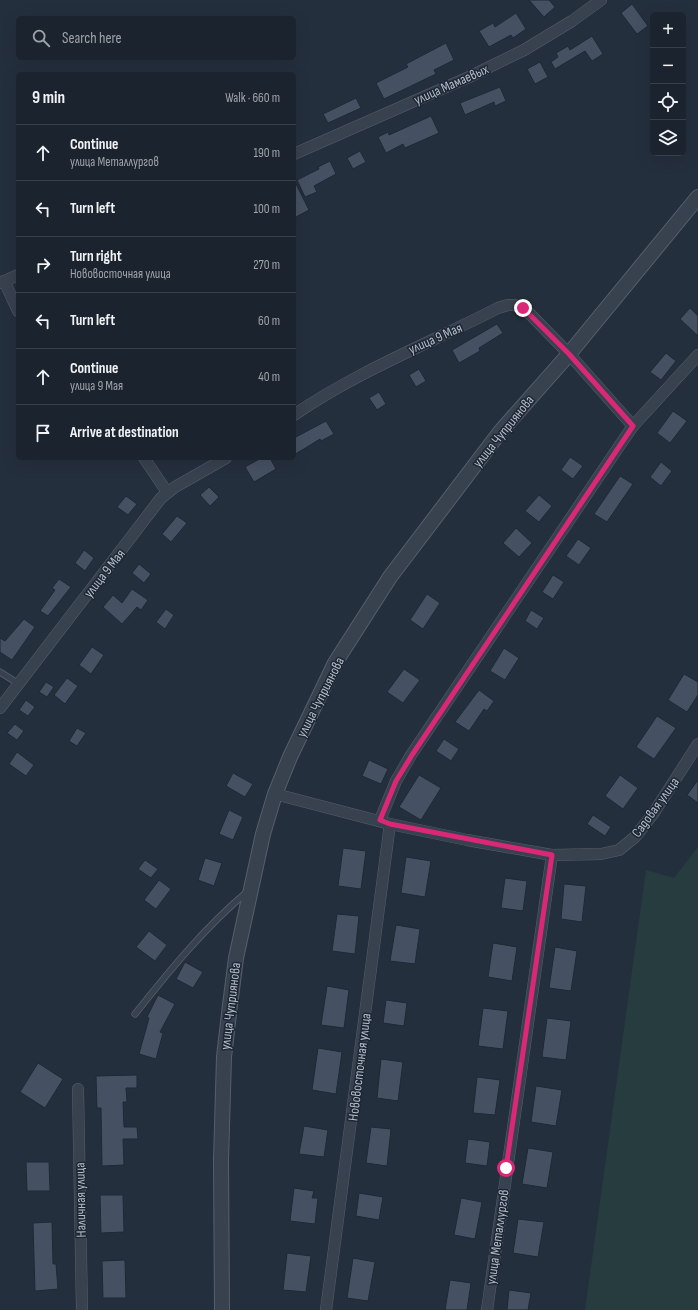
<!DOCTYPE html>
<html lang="en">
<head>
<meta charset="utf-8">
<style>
	:root { --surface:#1b232e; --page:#242b36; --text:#f1f3f6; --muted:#a0a4aa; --line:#39404a }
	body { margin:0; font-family:"Sofia Sans Condensed",sans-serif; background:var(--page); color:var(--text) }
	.controls { position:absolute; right:12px; top:12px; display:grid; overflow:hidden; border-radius:6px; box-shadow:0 4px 16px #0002 }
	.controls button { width:36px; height:36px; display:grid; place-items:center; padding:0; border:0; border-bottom:1px solid var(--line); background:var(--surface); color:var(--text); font:20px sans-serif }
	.stop { position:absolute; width:12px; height:12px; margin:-9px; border:3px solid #db2777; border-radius:50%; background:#fff }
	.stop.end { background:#db2777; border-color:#fff; box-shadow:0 1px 4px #0008 }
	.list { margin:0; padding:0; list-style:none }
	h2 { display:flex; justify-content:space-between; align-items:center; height:52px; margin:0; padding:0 16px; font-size:17px }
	h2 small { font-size:13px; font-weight:400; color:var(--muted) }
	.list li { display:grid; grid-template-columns:26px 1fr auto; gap:12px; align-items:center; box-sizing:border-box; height:56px; padding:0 16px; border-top:1px solid var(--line) }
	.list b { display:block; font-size:15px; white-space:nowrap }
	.list p { margin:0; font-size:13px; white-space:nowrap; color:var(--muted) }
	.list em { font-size:13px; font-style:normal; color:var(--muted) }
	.icon { flex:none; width:22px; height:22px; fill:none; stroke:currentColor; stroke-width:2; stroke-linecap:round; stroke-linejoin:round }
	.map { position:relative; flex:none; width:698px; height:1310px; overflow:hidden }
	.search { position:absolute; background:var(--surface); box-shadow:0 4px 16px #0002; left:16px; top:16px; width:280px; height:44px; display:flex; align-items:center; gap:10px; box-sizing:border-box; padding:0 14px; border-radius:6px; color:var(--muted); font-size:15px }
	.panel { position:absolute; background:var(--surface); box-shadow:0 4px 16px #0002; left:16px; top:72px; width:280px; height:388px; border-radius:6px }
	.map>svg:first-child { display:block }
	.green { fill:#263c3f }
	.building { fill:#455162; stroke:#1f2835 }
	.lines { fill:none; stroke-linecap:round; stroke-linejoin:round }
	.service-casing { stroke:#565f6c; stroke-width:7 }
	.minor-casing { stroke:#565f6c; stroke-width:12 }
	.tertiary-casing { stroke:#565f6c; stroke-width:16 }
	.service { stroke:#38414e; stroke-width:5.5 }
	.minor { stroke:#38414e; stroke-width:11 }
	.tertiary { stroke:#38414e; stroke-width:14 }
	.route { stroke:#db2777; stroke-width:5 }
	.labels { text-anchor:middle; stroke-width:3; stroke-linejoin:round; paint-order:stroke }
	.street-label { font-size:14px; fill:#b4bcc9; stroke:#1d2633 }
</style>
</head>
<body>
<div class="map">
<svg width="698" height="1310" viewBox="0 0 698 1310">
	<rect width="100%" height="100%" fill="#242f3e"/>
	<!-- green -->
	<polygon class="green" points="698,847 698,1310 585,1310 646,870 674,878"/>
	<!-- building -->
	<g class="building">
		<polygon points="529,0 549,0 555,7 544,17"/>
		<polygon points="632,4 648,26 637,34 621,13"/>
		<polygon points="516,13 526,29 513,38 511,35 489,47 479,31 493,23 495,27"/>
		<polygon points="592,36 603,54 592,61 585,51 555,69 551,62 558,57 556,53 568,46 570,50"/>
		<polygon points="446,43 454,60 434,70 436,74 384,99 376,83 408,67 406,64"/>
		<polygon points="540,62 548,77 535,84 527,69"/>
		<polygon points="500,87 506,101 495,106 494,102 465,115 460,103"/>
		<polygon points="356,98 361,108 328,123 323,114"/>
		<polygon points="431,116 439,133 405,148 403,144 386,153 378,137 388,132 389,135"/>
		<polygon points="360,151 366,162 353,169 347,158"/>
		<polygon points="330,161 336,174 314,186 317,192 305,197 297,180 319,169 318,167"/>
		<polygon points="294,180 309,210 294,218"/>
		<polygon points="690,308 698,316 698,336 680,319"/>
		<polygon points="497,324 503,333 479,348 480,351 459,363 452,350"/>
		<polygon points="666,353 676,361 661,380 650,372"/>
		<polygon points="419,369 426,381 416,387 409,375"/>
		<polygon points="379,392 386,404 377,410 369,398"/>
		<polygon points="673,411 687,421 670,443 657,433"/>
		<polygon points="326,421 334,434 321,441 320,439 294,455 294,438"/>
		<polygon points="570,457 583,466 573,479 561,470"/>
		<polygon points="261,458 270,458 276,469 254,482 245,467"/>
		<polygon points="661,462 672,471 661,486 650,477"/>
		<polygon points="620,476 633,484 607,522 594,514"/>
		<polygon points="209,487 219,497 210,506 200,495"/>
		<polygon points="539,495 552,506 539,522 525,511"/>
		<polygon points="126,496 137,504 128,515 117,507"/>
		<polygon points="177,516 187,523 171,542 162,534"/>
		<polygon points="516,528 532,543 519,557 503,543"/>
		<polygon points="578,539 591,548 579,565 566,556"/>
		<polygon points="84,550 94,558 85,571 75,563"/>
		<polygon points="139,564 151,574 144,583 132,573"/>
		<polygon points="553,575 564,582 553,599 542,592"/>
		<polygon points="59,579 71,587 48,616 40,611 55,590 52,588"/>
		<polygon points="132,589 148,600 141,610 137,607 122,624 103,607 113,595 122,603"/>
		<polygon points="427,594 440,603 423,629 410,620"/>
		<polygon points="166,609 174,615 165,629 156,622"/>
		<polygon points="531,610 544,618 537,629 525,621"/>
		<polygon points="24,619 35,627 12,660 0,652 0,638 5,641"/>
		<polygon points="92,647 104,655 91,674 79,665"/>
		<polygon points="504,648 519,658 505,680 490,671"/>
		<polygon points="404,669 420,680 403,703 387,692"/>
		<polygon points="684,674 698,682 698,695 687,712 668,700"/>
		<polygon points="67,678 78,686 65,704 54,695"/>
		<polygon points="46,682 54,687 47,697 39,692"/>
		<polygon points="479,690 494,701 487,711 484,709 469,731 455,722"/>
		<polygon points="26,700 35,707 28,716 19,710"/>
		<polygon points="657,716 676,728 654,759 636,747"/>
		<polygon points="15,724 24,731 17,740 7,733"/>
		<polygon points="77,728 86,733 77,746 69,741"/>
		<polygon points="444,739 459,749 451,761 436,751"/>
		<polygon points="17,752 34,765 26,776 9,764"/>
		<polygon points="369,760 388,769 381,784 362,776"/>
		<polygon points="233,773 253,784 245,797 226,786"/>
		<polygon points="419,775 441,788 421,820 399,807"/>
		<polygon points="620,775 638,788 623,809 605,796"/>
		<polygon points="698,780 698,803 687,795"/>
		<polygon points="229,810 243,817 233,840 219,834"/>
		<polygon points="593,815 611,827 605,836 587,824"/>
		<polygon points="343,848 366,851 361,889 338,886"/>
		<polygon points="406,857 431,861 425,897 401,893"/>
		<polygon points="205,858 222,863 214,886 198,880"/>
		<polygon points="145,860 158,869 151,878 138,869"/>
		<polygon points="505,878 527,881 523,911 501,908"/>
		<polygon points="159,880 171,889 156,909 144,900"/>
		<polygon points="564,884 586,886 582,922 561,919"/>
		<polygon points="337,914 359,916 355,954 332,951"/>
		<polygon points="396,925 420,929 415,964 390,961"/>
		<polygon points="149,931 167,945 155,961 136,947"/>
		<polygon points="493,943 517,947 512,981 488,977"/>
		<polygon points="555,947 577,951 571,991 549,988"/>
		<polygon points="185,962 203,972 193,988 176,979"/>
		<polygon points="327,986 349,990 344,1028 321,1025"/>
		<polygon points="158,995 175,1004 160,1032 163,1033 156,1059 139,1054 149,1018 147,1017"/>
		<polygon points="386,1000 407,1003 404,1026 383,1023"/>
		<polygon points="483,1008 508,1011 503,1049 478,1046"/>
		<polygon points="547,1018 571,1021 566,1060 542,1057"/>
		<polygon points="318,1048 342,1052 336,1094 312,1090"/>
		<polygon points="381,1059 403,1062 398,1101 377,1098"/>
		<polygon points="38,1063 63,1079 45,1108 20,1092"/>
		<polygon points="137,1075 137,1088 126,1088 127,1102 123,1102 124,1127 137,1127 138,1139 123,1139 124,1165 102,1166 101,1108 97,1108 96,1076"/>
		<polygon points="477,1077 500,1080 495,1115 473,1113"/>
		<polygon points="536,1086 562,1090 556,1126 531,1122"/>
		<polygon points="304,1126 328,1130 324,1157 299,1154"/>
		<polygon points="371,1127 391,1129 387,1166 366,1163"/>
		<polygon points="468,1139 490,1142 487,1166 465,1163"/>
		<polygon points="528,1148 553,1152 547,1188 522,1184"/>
		<polygon points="26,1162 49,1162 50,1191 27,1191"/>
		<polygon points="294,1188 314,1191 312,1198 318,1198 315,1224 290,1221"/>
		<polygon points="359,1193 383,1197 379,1220 356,1216"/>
		<polygon points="100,1195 123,1195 124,1232 101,1233"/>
		<polygon points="461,1198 482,1202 475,1239 454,1235"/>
		<polygon points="518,1219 544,1222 538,1257 513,1253"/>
		<polygon points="52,1222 53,1264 56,1264 58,1289 35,1291 33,1223"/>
		<polygon points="287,1253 311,1256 306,1292 283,1290"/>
		<polygon points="353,1258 375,1262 368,1301 347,1298"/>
		<polygon points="125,1260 126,1298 103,1298 102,1261"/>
		<polygon points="450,1280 471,1283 467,1310 445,1310"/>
		<polygon points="509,1290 531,1293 528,1310 507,1310"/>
	</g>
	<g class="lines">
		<defs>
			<g id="service">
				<polyline points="0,672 19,684"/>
				<path d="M 135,1014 C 170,970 205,927 248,891"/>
			</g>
			<g id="minor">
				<polyline points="294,154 469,77 524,50 572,21 601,0"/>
				<polyline points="4,281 18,311"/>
				<polyline points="0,283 18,275"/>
				<path d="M 294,415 C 358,371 430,343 498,308 L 508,305 L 515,305 L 530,314 L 569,354 L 633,426"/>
				<polyline points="144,458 167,492"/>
				<polyline points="0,708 161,498 175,487 226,458"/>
				<polyline points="275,794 390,824 467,840 552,855 601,854 619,850 635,837 653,814 698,744"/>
				<polyline points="380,820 396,781 411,755 622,442 633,426 698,355"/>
				<polyline points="78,1089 82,1310"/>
				<polyline points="326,1310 390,824"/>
				<polyline points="487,1310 552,855"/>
			</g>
			<polyline id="tertiary" points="222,1310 221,1160 224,1057 230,1005 236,958 263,834 275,794 290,757 335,663 390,577 500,432 569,354 698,197"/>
		</defs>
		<!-- service casing -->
		<use href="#service" class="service-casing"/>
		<!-- minor casing -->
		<use href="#minor" class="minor-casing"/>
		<!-- tertiary casing -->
		<use href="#tertiary" class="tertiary-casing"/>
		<!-- service -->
		<use href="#service" class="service"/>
		<!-- minor -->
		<use href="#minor" class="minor"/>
		<!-- tertiary -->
		<use href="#tertiary" class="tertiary"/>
	</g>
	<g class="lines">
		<!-- route -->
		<polyline class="route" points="506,1168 552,855 390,824 380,820 396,781 412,755 633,426 569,354 523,308"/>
	</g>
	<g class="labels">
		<!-- street labels -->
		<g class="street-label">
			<text transform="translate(451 84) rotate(-24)" y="5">улица Мамаевых</text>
			<text transform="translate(435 338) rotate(-24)" y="5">улица 9 Мая</text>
			<text transform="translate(503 431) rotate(-51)" y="5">улица Чуприянова</text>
			<text transform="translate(104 573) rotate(-52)" y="5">улица 9 Мая</text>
			<text transform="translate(320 697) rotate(-63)" y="5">улица Чуприянова</text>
			<text transform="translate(655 807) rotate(-54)" y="5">Садовая улица</text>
			<text transform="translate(230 1006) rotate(-83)" y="5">улица Чуприянова</text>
			<text transform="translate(359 1067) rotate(-83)" y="5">Нововосточная улица</text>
			<text transform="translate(80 1200) rotate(-91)" y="5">Наличная улица</text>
			<text transform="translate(497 1237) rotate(-82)" y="5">улица Металлургов</text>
		</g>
	</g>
</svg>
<div class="controls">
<button>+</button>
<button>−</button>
<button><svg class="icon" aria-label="locate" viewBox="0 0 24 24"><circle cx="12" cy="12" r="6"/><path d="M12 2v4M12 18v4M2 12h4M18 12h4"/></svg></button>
<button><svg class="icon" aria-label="layers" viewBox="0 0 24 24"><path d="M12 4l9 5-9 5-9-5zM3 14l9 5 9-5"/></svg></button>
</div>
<div class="stop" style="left:506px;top:1168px"></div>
<div class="stop end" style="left:523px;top:308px"></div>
<div class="search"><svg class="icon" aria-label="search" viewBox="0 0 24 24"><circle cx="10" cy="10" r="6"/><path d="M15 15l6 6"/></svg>Search here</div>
<section class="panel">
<h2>9 min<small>Walk · 660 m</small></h2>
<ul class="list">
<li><svg class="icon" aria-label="ahead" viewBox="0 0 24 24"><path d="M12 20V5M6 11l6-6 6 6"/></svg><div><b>Continue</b><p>улица Металлургов</p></div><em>190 m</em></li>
<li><svg class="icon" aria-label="left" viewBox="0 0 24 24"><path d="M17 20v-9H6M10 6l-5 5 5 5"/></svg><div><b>Turn left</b></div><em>100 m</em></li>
<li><svg class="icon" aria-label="right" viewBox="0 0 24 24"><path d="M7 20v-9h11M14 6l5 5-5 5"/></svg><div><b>Turn right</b><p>Нововосточная улица</p></div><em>270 m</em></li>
<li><svg class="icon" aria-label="left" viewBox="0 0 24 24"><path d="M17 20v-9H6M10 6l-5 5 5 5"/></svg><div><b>Turn left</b></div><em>60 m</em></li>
<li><svg class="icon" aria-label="ahead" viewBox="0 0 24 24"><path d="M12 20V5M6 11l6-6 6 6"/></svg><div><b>Continue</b><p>улица 9 Мая</p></div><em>40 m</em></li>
<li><svg class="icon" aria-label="arrive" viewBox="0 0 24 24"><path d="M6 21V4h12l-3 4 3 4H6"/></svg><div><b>Arrive at destination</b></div></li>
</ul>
</section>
</div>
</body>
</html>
